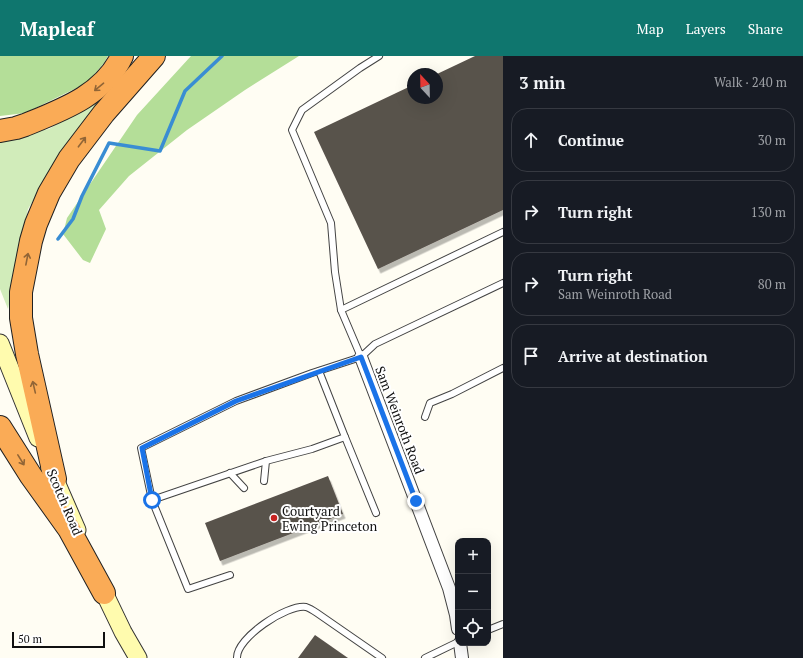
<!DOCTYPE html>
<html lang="en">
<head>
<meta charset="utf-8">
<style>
	:root { --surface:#171b24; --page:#20242c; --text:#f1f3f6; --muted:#9ea1a6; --line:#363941; --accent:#0f766e }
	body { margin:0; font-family:"PT Serif",serif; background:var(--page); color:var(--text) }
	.controls { position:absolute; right:12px; bottom:12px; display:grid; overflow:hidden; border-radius:8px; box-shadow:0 4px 16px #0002 }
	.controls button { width:36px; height:36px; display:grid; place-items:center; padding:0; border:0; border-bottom:1px solid var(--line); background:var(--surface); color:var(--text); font:20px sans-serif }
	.compass { position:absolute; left:407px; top:12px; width:36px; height:36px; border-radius:50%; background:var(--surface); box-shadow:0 4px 16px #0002; rotate:338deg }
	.scale { position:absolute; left:12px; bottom:10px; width:93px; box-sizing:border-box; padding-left:4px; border:2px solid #101010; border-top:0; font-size:11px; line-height:14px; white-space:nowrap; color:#101010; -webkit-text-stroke:3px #fff; paint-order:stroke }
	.stop { position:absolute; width:12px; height:12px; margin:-9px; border:3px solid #1a73e8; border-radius:50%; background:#fff }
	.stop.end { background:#1a73e8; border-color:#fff; box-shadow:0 1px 4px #0008 }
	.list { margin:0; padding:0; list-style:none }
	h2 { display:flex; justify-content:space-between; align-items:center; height:52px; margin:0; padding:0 16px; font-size:17px }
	h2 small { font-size:13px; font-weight:400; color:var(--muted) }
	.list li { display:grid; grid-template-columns:26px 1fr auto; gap:12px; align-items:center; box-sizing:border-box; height:64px; margin:0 8px 8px; padding:0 8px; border:1px solid var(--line); border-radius:16px }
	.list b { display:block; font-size:15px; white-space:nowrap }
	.list p { margin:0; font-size:13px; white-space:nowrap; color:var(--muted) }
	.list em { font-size:13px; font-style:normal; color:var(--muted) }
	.icon { flex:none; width:22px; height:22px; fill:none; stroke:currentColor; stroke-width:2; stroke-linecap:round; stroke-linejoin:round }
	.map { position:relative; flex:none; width:503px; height:602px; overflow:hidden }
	header { display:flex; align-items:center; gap:24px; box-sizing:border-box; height:56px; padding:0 20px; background:var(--accent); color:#fff }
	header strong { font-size:19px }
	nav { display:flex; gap:22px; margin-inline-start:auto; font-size:14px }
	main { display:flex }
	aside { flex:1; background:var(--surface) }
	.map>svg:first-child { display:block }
	.green { fill:#d1ecba }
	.forest { fill:#b4de98 }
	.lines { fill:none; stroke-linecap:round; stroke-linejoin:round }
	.stream { stroke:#398dd3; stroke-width:3.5 }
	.building { fill:#59524c; filter:url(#shadow) }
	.lane-casing { stroke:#434343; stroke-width:8 }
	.street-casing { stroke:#434343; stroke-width:14 }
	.secondary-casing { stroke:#323232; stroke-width:19 }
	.highway-casing { stroke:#212121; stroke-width:24 }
	.lane { stroke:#fff; stroke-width:6 }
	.street { stroke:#fff; stroke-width:12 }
	.secondary { stroke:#fffbae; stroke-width:17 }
	.highway { stroke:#faab56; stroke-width:22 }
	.oneway { stroke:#916536 }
	.route { stroke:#1a73e8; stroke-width:5 }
	.poi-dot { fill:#c72321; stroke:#fff; stroke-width:1.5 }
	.labels { text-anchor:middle; stroke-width:4; stroke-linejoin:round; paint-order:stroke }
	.street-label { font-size:13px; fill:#101010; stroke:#fff }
	.poi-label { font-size:13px; fill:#101010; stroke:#fff; text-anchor:start }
</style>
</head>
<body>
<header>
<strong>Mapleaf</strong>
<nav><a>Map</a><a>Layers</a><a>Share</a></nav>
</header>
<main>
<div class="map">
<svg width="503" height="602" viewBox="0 0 503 602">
	<defs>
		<filter id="shadow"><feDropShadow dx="2.5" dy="4.5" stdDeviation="0" flood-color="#0004"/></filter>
	</defs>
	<rect width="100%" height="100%" fill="#fffdf3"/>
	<!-- green -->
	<polygon class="green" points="112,35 74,77 28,153 8,253 0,233 0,83 49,73"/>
	<!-- forest -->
	<g class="forest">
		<polygon points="0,0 108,0 104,7 87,27 25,57 0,60"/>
		<polygon points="191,0 299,0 245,34 187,74 129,120 99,154 106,173 90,207 83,204 63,178 67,162 137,59"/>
	</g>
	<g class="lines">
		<!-- stream -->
		<polyline class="stream" points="58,183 73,163 82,140 109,87 160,95 185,35 222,0"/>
	</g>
	<!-- building -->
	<g class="building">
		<polygon points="475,0 503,0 503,154 378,213 314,76 413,29 413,42 437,42 437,18"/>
		<polygon points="328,420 343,458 220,505 205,467"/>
		<polygon points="315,579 348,602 298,602"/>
	</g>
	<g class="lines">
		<defs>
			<g id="lane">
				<polyline points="379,0 360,12 302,54 292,74 331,167 335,216 341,254 361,301 375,288 503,227"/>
				<polyline points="341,254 503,176"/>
				<polyline points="425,361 430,347 452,338 503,312"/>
				<polyline points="345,381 376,457"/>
				<polyline points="230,417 244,432"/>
				<polyline points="264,425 266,405"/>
				<polyline points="152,444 266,405 312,393 345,381 319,315"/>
				<polyline points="230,519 188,533 152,444 141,392 236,345 312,317 361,301"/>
				<polyline points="488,574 503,568"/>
				<path d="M 237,602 C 236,582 287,548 306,551 C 309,552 314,555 317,557 L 382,602"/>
				<polyline points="425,602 458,586"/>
			</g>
			<g id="street">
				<polyline points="361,301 449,532 456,559 458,573"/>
				<polyline points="460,587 462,602"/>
			</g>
			<g id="secondary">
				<polyline points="0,287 38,382"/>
				<polyline points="50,412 77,474"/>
				<polyline points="99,526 123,576 138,602"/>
			</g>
			<g id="highway">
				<path d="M 0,75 L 16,72 L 25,69 C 62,54 104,39 122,0"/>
				<polyline points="0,371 31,420 69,473 104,537"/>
				<polyline points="55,423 27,298 21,262 21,236 31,185 36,168 49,137 69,103 104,57 154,0"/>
			</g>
		</defs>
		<!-- lane casing -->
		<use href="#lane" class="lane-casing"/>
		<!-- street casing -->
		<use href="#street" class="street-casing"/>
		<!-- secondary casing -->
		<use href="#secondary" class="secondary-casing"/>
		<!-- highway casing -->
		<use href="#highway" class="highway-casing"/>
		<!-- lane -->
		<use href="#lane" class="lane"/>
		<!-- street -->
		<use href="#street" class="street"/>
		<!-- secondary -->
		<use href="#secondary" class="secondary"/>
		<!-- highway -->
		<use href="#highway" class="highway"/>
	</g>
	<!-- one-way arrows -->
	<defs><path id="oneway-shaft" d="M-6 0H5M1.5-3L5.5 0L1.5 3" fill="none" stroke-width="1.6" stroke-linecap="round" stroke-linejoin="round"/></defs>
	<g class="oneway">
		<use href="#oneway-shaft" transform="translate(99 31) rotate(140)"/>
		<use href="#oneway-shaft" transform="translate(82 86) rotate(-53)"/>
		<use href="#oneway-shaft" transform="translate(27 203) rotate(-79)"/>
		<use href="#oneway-shaft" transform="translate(34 331) rotate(-103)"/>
		<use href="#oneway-shaft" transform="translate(21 404) rotate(58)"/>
	</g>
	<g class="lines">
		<!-- route -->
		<polyline class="route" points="152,444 142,392 236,345 361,301 416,445"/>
	</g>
	<!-- markers -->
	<circle class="poi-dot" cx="274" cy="462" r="4"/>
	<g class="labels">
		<!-- street labels -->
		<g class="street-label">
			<text transform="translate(400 364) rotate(69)" y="5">Sam Weinroth Road</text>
			<text transform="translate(65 446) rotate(67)" y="5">Scotch Road</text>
		</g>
		<!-- poi labels -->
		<g class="poi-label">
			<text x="282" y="460">Courtyard<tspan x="282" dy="15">Ewing Princeton</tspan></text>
		</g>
	</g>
</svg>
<div class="controls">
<button>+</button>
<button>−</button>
<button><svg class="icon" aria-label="locate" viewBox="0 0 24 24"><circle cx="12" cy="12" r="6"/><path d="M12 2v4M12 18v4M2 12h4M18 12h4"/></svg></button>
</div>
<svg class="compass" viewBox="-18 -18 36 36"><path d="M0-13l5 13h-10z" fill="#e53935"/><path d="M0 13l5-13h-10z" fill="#9ea1a6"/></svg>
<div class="scale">50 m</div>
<div class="stop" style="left:152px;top:444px"></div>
<div class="stop end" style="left:416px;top:445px"></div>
</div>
<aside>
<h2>3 min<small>Walk · 240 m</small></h2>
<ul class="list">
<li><svg class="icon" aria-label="ahead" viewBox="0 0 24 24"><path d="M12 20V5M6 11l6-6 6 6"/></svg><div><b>Continue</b></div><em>30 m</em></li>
<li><svg class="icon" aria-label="right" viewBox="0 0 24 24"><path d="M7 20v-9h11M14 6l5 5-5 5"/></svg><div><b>Turn right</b></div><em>130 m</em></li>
<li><svg class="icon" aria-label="right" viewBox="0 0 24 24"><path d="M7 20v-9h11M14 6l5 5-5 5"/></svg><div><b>Turn right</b><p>Sam Weinroth Road</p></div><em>80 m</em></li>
<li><svg class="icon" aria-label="arrive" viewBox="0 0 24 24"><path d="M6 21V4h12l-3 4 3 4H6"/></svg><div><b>Arrive at destination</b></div></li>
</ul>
</aside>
</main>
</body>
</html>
